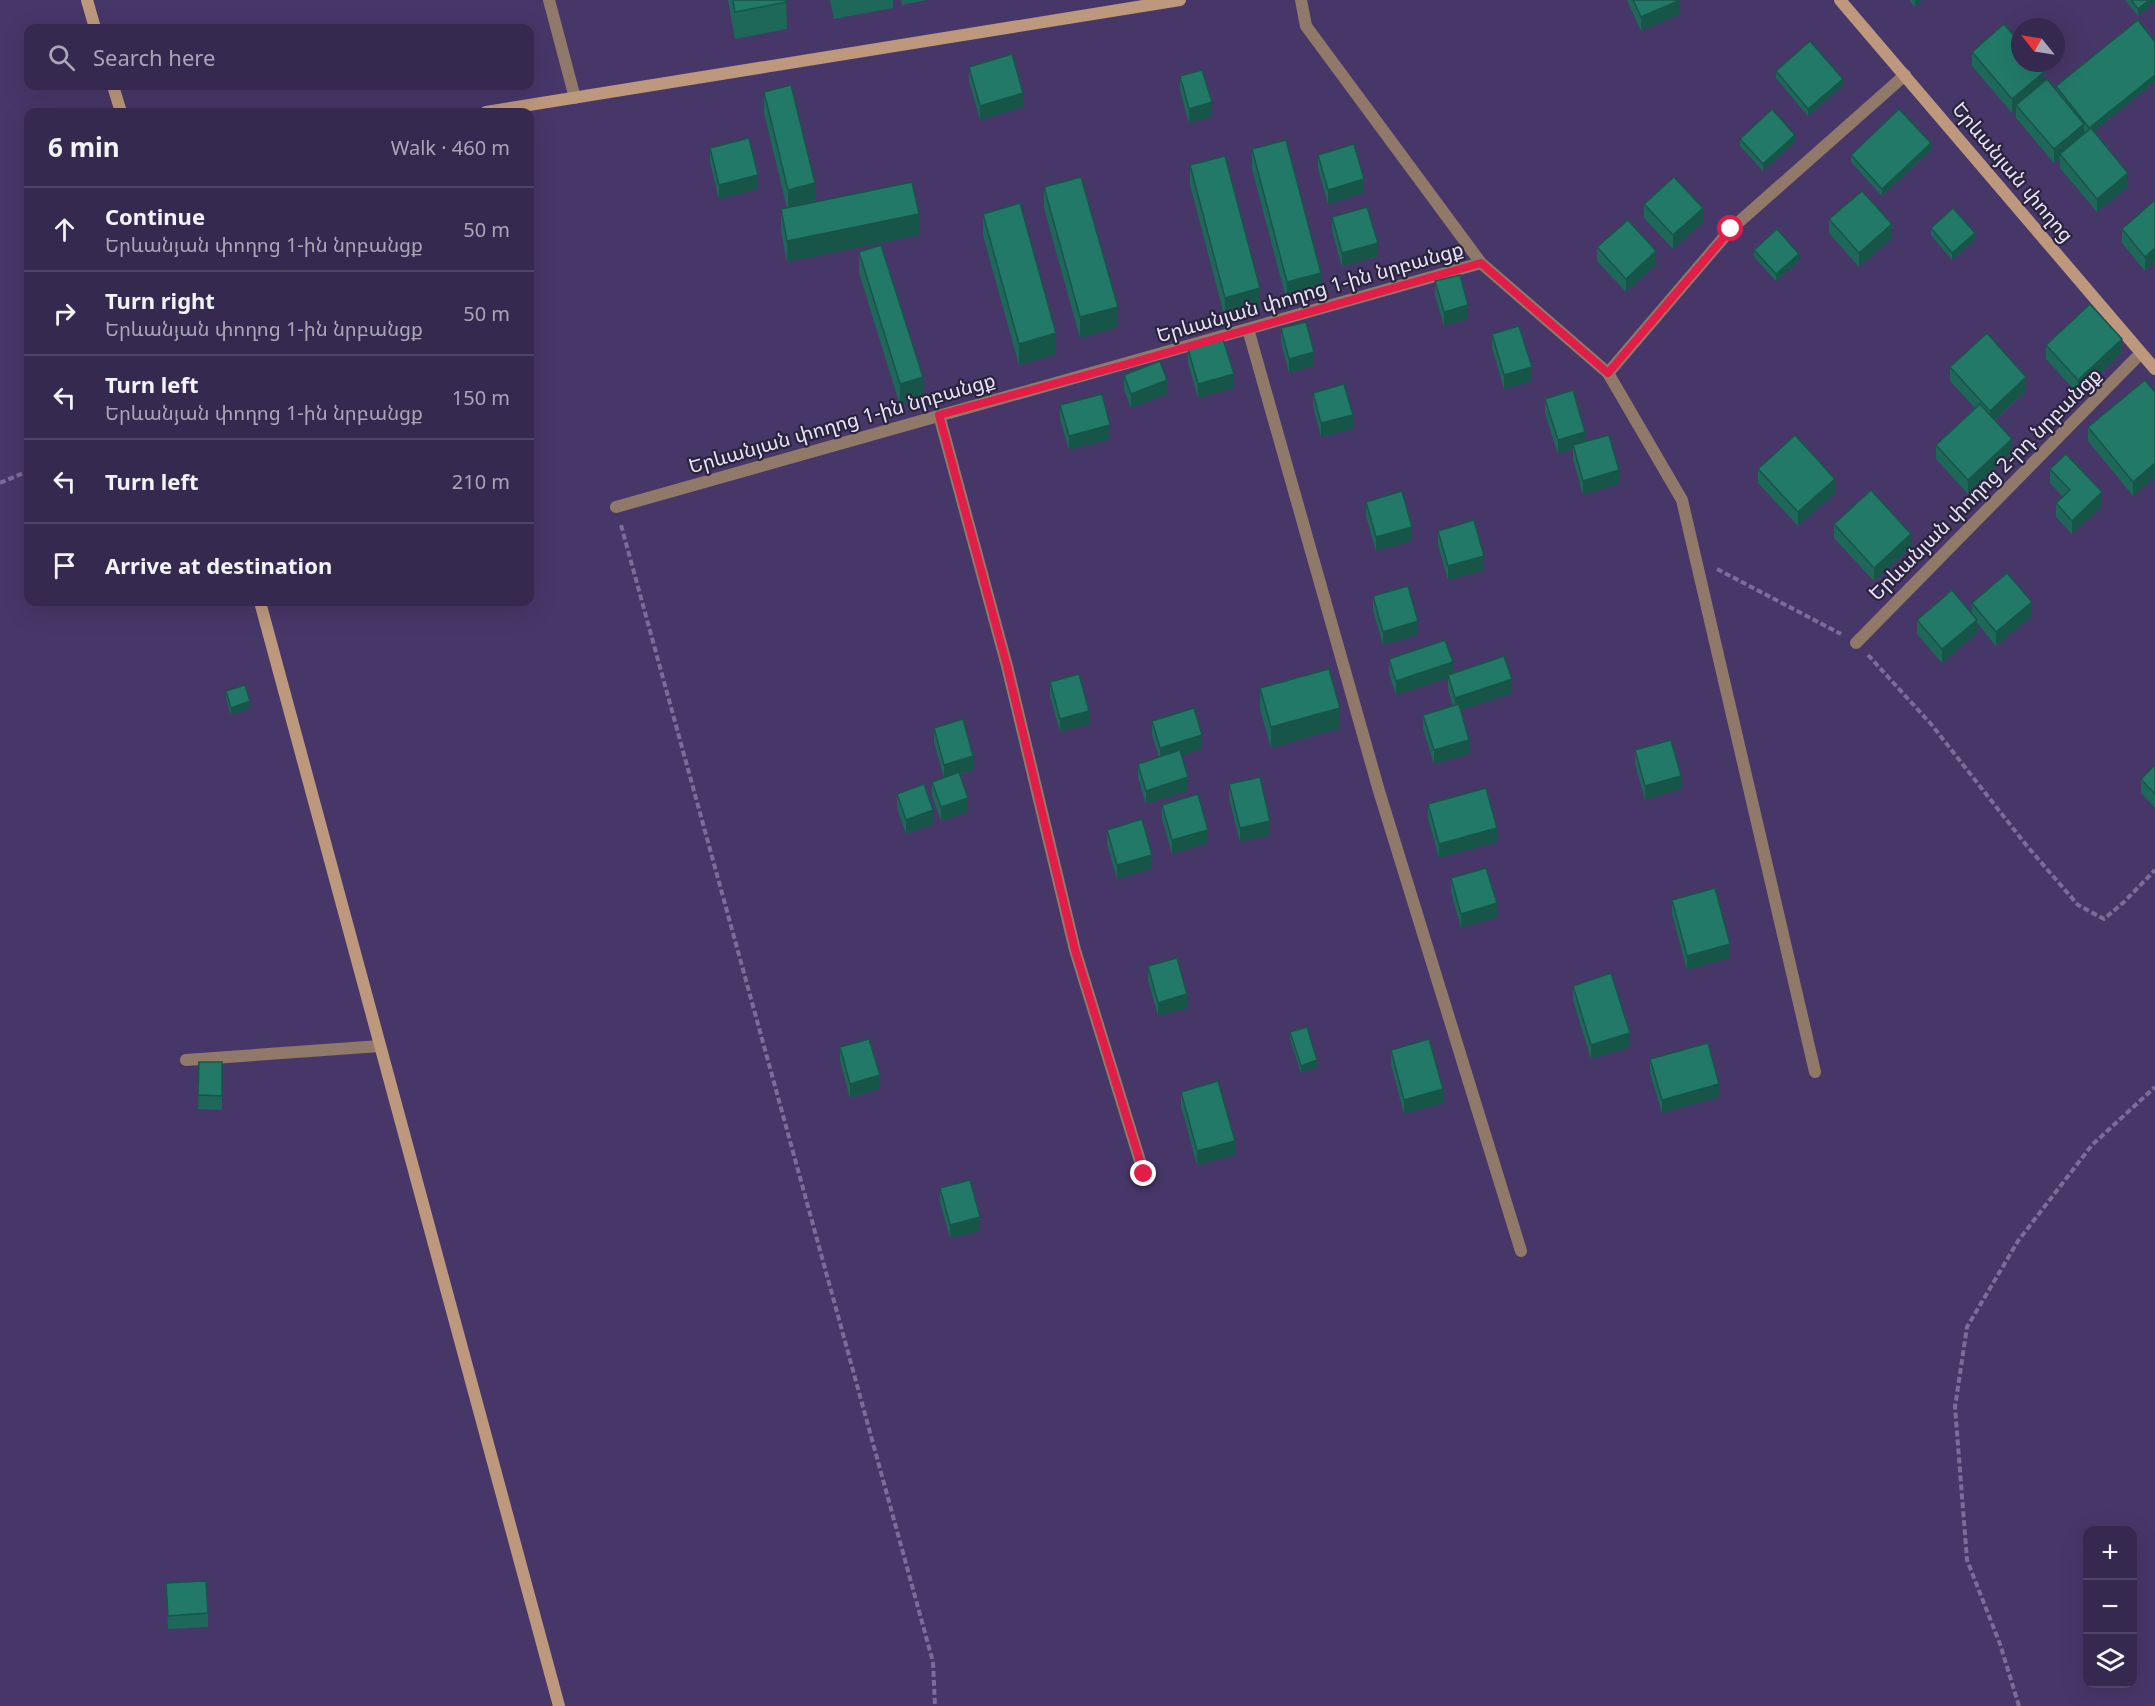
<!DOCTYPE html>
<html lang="en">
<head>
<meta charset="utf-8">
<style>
	:root { --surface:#35294f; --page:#403559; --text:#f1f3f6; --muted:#aaa6b7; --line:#4f4566 }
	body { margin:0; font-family:"Noto Sans","Noto Sans Armenian",sans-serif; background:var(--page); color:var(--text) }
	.controls { position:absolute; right:18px; bottom:18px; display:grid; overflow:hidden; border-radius:12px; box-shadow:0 6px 24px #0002 }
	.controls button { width:54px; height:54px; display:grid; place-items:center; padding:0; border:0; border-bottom:2px solid var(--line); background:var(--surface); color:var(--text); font:30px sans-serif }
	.compass { position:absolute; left:2011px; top:18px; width:54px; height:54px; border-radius:50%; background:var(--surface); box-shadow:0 6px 24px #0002; rotate:300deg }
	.stop { position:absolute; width:18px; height:18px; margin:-14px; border:4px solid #e11d48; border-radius:50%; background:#fff }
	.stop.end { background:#e11d48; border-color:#fff; box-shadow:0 2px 6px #0008 }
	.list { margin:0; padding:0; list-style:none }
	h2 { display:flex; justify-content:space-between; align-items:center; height:78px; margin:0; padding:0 24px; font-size:26px }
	h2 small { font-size:20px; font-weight:400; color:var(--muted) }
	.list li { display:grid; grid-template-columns:39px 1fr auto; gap:18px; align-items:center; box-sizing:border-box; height:84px; padding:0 24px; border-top:2px solid var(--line) }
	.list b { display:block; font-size:22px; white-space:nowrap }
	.list p { margin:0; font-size:20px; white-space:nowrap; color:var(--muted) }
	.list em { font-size:20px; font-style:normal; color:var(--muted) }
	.icon { flex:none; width:33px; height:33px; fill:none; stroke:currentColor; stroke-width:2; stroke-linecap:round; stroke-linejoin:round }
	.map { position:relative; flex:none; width:2155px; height:1706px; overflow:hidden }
	.search { position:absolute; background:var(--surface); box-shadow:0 6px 24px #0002; left:24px; top:24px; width:510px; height:66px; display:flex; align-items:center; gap:15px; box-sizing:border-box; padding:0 21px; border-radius:12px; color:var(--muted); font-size:22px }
	.panel { position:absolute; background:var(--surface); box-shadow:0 6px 24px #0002; left:24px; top:108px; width:510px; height:498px; border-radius:12px }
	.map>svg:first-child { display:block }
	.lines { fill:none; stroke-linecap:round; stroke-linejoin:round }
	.path { stroke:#7a6d97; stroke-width:4; stroke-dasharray:6 3; stroke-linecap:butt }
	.lane { stroke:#917969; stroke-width:12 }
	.street { stroke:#917969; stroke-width:12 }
	.secondary { stroke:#bd987d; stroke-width:12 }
	.wall { fill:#1d6859 }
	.shaded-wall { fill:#185549 }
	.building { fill:#227968; stroke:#185549; stroke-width:1.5 }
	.route { stroke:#e11d48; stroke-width:8 }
	.labels { text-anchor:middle; stroke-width:4.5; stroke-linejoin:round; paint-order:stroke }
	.street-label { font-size:20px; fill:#e8e2fb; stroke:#2a243b }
</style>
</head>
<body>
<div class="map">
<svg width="2155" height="1706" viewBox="0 0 2155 1706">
	<rect width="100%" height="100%" fill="#473769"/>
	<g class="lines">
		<!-- path -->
		<g class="path">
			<polyline points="0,483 28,471"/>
			<polyline points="621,525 933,1662 935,1706"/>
			<polyline points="1717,569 1841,634"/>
			<polyline points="1868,655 1931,724 2027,846 2078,905 2104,919 2124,902 2155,870"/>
			<polyline points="2019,1706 2000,1644 1967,1560 1955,1407 1967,1327 2018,1241 2092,1145 2155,1087"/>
		</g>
		<!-- lane -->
		<polyline class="lane" points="186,1060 380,1046"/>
		<!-- street -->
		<g class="street">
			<polyline points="549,0 575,98"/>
			<polyline points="1301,0 1306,26 1481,263 1608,373 1682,500 1815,1072"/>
			<polyline points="1248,329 1379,791 1521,1251"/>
			<polyline points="1608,373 1731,229 1905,75"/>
			<polyline points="939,415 1007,666 1075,950 1144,1174"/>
			<polyline points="616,507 1481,263"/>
			<polyline points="1856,643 2141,353"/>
		</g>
		<!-- secondary -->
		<g class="secondary">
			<polyline points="87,0 95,28"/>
			<polyline points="1840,0 2155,369"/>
			<polyline points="113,86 121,112"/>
			<polyline points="486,112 1180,0"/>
			<polyline points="260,602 559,1706"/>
		</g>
	</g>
	<!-- wall -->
	<g class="wall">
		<polygon points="728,0 786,0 787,29 735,39"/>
		<polygon points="830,0 893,0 893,8 834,19"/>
		<polygon points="901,0 927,0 902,5"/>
		<polygon points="1627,0 1680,0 1680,14 1641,31"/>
		<polygon points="1909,0 1922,0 1915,7"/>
		<polygon points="2125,0 2155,0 2155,2 2138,16"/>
		<polygon points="2155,42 2155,82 2093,132 2128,187 2097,212 2060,168 2060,158 2054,163 2016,118 2016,110 2012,113 1972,66 1972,52 2044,81 2056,90 2056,86"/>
		<polygon points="969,67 1023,107 980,120 969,81"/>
		<polygon points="1776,71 1843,86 1808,116 1776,78"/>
		<polygon points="1180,76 1212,116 1189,123 1180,90"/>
		<polygon points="764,92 815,202 919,235 787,262 781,230 781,209 787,208 764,113"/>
		<polygon points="1740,139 1795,142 1763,171 1740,146"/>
		<polygon points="710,148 758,189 719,199 710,162"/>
		<polygon points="1252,149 1321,293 1287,302 1252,169"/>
		<polygon points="1931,150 1882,196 1851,162 1851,155"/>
		<polygon points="1318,155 1364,193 1328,204 1318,168"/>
		<polygon points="1190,165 1260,309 1225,318 1190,185"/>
		<polygon points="1044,187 1118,327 1080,338 1044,208"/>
		<polygon points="2155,200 2155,262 2145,271 2122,243 2122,229"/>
		<polygon points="1644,204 1703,222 1673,249 1644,218"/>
		<polygon points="983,214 1056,354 1019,365 983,235"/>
		<polygon points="1332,217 1378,256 1342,267 1332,231"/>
		<polygon points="1829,219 1892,238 1859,267 1829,233"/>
		<polygon points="1931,228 1975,240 1952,260 1931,235"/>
		<polygon points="1597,247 1656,265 1626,292 1597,261"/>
		<polygon points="1754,250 1799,261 1776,281 1754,257"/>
		<polygon points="859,252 923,398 900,405 859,273"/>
		<polygon points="1435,281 1468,319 1444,326 1435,295"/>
		<polygon points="1281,328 1314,366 1289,373 1281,342"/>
		<polygon points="1492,334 1532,381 1504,389 1492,348"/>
		<polygon points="2046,345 2122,352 2078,394 2046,359"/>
		<polygon points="1188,349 1234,388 1198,398 1188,363"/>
		<polygon points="1950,367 2026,391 1995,420 2012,452 1968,494 1936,459 1936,445 1975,408 1950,381"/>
		<polygon points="1124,375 1167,394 1131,408 1124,389"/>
		<polygon points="2155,392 2155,477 2133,496 2088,441 2088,427"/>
		<polygon points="1313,393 1353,429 1321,437 1313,406"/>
		<polygon points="1545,399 1585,442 1619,484 1583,495 1573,459 1573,449 1558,454 1545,413"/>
		<polygon points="1060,405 1110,439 1069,450 1060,419"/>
		<polygon points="1758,469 1835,493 1798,526 1758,483"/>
		<polygon points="2050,469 2102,506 2072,534 2056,517 2056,503 2063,497 2050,483"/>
		<polygon points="1366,502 1412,541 1376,551 1366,516"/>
		<polygon points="1834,524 1911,548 1874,581 1834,538"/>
		<polygon points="1438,531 1484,570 1448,580 1438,545"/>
		<polygon points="1373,596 1418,635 1383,645 1373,610"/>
		<polygon points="1972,603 2032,616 1996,646 1977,623 1977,633 1942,663 1917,634 1917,620 1972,613"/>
		<polygon points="1389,659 1453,674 1512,693 1461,710 1469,754 1434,764 1423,729 1423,715 1453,706 1448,689 1448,678 1396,695 1389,673"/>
		<polygon points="1050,682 1089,724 1060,732 1050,696"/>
		<polygon points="1260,688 1340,728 1271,748 1260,709"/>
		<polygon points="226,691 250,708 231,715 226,698"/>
		<polygon points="1152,721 1202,749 1182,755 1188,791 1146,804 1138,777 1138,764 1159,757 1152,735"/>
		<polygon points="934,728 973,770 960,774 968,812 941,821 932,796 932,782 944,778 934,742"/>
		<polygon points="1635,750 1681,789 1645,800 1635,764"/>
		<polygon points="2155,765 2155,808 2141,793 2141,779"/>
		<polygon points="1229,784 1270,835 1240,842 1229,798"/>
		<polygon points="897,794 933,824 906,834 897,808"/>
		<polygon points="1428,804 1497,842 1439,858 1428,818"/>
		<polygon points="1162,805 1208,843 1172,854 1162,819"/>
		<polygon points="1107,830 1152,869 1117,879 1107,844"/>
		<polygon points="1451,878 1497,917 1461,928 1451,892"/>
		<polygon points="1672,900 1730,958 1687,970 1672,914"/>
		<polygon points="1148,966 1187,1008 1158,1016 1148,980"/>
		<polygon points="1573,986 1630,1047 1591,1059 1573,1000"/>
		<polygon points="1290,1032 1317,1067 1301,1073 1290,1039"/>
		<polygon points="840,1047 880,1089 850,1098 840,1061"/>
		<polygon points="1391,1050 1443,1103 1404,1114 1391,1064"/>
		<polygon points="1650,1059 1719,1097 1662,1113 1650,1073"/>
		<polygon points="199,1062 222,1062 222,1110 198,1109"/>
		<polygon points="1181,1092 1235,1155 1197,1165 1181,1106"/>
		<polygon points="940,1188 980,1231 950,1238 940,1202"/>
		<polygon points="166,1583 208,1613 208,1627 168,1629"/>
	</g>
	<!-- shaded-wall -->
	<g class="shaded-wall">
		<polygon points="1680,0 1680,14 1641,31 1641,17"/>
		<polygon points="1915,0 1922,0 1915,7"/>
		<polygon points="2149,0 2155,0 2155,2 2138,16 2138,9"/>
		<polygon points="2044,72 2044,86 2016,105 2016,110 2012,113 2012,99"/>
		<polygon points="2155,75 2155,82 2089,135 2089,128"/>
		<polygon points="1843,79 1843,86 1808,116 1808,109"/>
		<polygon points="1023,93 1023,107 980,120 980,106"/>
		<polygon points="1212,102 1212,116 1189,123 1189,109"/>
		<polygon points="2084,124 2084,138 2060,154 2060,158 2054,163 2054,149"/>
		<polygon points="1795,135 1795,142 1763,171 1763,164"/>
		<polygon points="1931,143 1931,150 1882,196 1882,189"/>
		<polygon points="2128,173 2128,187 2097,212 2097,199"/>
		<polygon points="758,175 758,189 719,199 719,185"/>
		<polygon points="1364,179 1364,193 1328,204 1328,190"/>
		<polygon points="815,183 815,204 788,211 788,190"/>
		<polygon points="1703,208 1703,222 1673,249 1673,235"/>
		<polygon points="919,214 919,235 787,262 787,241"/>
		<polygon points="1892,224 1892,238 1859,267 1859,253"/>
		<polygon points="1975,233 1975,240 1952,260 1952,253"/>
		<polygon points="1378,243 1378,256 1342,267 1342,253"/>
		<polygon points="2155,248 2155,262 2145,271 2145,257"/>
		<polygon points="1656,251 1656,265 1626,292 1626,279"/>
		<polygon points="1799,254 1799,261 1776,281 1776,274"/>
		<polygon points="1321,273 1321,293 1287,302 1287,282"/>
		<polygon points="1260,288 1260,309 1225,318 1225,298"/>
		<polygon points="1468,305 1468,319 1444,326 1444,312"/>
		<polygon points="1118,307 1118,327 1080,338 1080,317"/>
		<polygon points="1056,333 1056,354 1019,365 1019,344"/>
		<polygon points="2122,339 2122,352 2078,394 2078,380"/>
		<polygon points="1314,352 1314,366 1289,373 1289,359"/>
		<polygon points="1532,367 1532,381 1504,389 1504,375"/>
		<polygon points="1234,374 1234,388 1198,398 1198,384"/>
		<polygon points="923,377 923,398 900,405 900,384"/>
		<polygon points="2026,377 2026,391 1990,424 1990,411"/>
		<polygon points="1167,380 1167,394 1131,408 1131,394"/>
		<polygon points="1353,415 1353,429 1321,437 1321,423"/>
		<polygon points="1110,425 1110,439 1069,450 1069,436"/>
		<polygon points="1585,432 1585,446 1573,445 1573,449 1558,454 1558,440"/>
		<polygon points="2012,439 2012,452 1968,494 1968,480"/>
		<polygon points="2155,463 2155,477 2133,496 2133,482"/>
		<polygon points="1619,470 1619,484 1583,495 1583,481"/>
		<polygon points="1835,479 1835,493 1798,526 1798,512"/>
		<polygon points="2102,492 2102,506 2072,534 2072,521"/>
		<polygon points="1412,527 1412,541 1376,551 1376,537"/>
		<polygon points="1911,534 1911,548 1874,581 1874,568"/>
		<polygon points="1484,556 1484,570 1448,580 1448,566"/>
		<polygon points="2032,602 2032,616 1996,646 1996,632"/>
		<polygon points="1977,620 1977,633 1942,663 1942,649"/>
		<polygon points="1418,621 1418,635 1383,645 1383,632"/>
		<polygon points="1453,662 1453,676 1448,675 1448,678 1396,695 1396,681"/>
		<polygon points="1512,679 1512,693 1455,712 1455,698"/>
		<polygon points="250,701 250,708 231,715 231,708"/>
		<polygon points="1340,708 1340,728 1271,748 1271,727"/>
		<polygon points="1089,711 1089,724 1060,732 1060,719"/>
		<polygon points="1202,735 1202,749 1160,762 1160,748"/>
		<polygon points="1469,740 1469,754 1434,764 1434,750"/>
		<polygon points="973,756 973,770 944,778 944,765"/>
		<polygon points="1681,776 1681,789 1645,800 1645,786"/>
		<polygon points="1188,777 1188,791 1146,804 1146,791"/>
		<polygon points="968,798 968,812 941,821 941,807"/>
		<polygon points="933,810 933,824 906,834 906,820"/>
		<polygon points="1270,821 1270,835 1240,842 1240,828"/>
		<polygon points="1497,828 1497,842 1439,858 1439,844"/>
		<polygon points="1208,830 1208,843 1172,854 1172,840"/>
		<polygon points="1152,855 1152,869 1117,879 1117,865"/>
		<polygon points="1497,903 1497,917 1461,928 1461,914"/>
		<polygon points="1730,944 1730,958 1687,970 1687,956"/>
		<polygon points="1187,994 1187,1008 1158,1016 1158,1003"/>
		<polygon points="1630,1033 1630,1047 1591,1059 1591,1045"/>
		<polygon points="1317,1060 1317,1067 1301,1073 1301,1066"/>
		<polygon points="880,1075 880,1089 850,1098 850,1084"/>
		<polygon points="1719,1084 1719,1097 1662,1113 1662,1100"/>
		<polygon points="1443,1089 1443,1103 1404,1114 1404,1100"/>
		<polygon points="1235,1141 1235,1155 1197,1165 1197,1151"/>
		<polygon points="980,1217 980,1231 950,1238 950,1225"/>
	</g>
	<!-- building -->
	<g class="building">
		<polygon points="733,0 786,0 787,2 735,12"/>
		<polygon points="1633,0 1680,0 1641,17"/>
		<polygon points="2131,0 2149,0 2138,9"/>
		<polygon points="2138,20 2155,42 2155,75 2089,128 2056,86"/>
		<polygon points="2004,24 2020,43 2020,63 2037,63 2044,72 2012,99 1972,52"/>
		<polygon points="1810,41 1843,79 1808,109 1776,71"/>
		<polygon points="1012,54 1023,93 980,106 969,67"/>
		<polygon points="1202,70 1212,102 1189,109 1180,76"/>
		<polygon points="2047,79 2084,124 2054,149 2016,105"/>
		<polygon points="791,85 815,183 788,190 764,92"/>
		<polygon points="1772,109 1795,135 1763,164 1740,139"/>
		<polygon points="1899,109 1931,143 1882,189 1851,155"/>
		<polygon points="2091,128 2128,173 2097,199 2060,154"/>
		<polygon points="749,138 758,175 719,185 710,148"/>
		<polygon points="1286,140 1321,273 1287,282 1252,149"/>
		<polygon points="1354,144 1364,179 1328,190 1318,155"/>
		<polygon points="1225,156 1260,288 1225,298 1190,165"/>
		<polygon points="1081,177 1118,307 1080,317 1044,187"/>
		<polygon points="1674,177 1703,208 1673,235 1644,204"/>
		<polygon points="912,182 919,214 787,241 781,209"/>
		<polygon points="1862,191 1892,224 1859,253 1829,219"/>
		<polygon points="2155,200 2155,248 2145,257 2122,229"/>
		<polygon points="1020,203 1056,333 1019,344 983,214"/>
		<polygon points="1367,207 1378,243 1342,253 1332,217"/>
		<polygon points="1953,208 1975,233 1952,253 1931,228"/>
		<polygon points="1628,220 1656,251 1626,279 1597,247"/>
		<polygon points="1777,229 1799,254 1776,274 1754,250"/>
		<polygon points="881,245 923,377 900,384 859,252"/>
		<polygon points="1460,275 1468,305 1444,312 1435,281"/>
		<polygon points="2090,304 2122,339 2078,380 2046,345"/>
		<polygon points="1306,322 1314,352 1289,359 1281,328"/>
		<polygon points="1519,326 1532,367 1504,375 1492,334"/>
		<polygon points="1987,333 2026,377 1990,411 1950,367"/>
		<polygon points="1223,339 1234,374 1198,384 1188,349"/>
		<polygon points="1160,361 1167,380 1131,394 1124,375"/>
		<polygon points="2145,380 2155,392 2155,463 2133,482 2088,427"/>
		<polygon points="1344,384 1353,415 1321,423 1313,393"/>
		<polygon points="1573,390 1585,432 1558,440 1545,399"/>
		<polygon points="1102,394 1110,425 1069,436 1060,405"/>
		<polygon points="1980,404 2012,439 1968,480 1936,445"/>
		<polygon points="1609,435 1619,470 1583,481 1573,445"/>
		<polygon points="1795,435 1835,479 1798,512 1758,469"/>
		<polygon points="2066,454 2102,492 2072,521 2056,503 2070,490 2050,469"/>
		<polygon points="1871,490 1911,534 1874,568 1834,524"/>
		<polygon points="1402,491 1412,527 1376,537 1366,502"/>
		<polygon points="1474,520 1484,556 1448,566 1438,531"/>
		<polygon points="2007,573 2032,602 1996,632 1972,603"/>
		<polygon points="1408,586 1418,621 1383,632 1373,596"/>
		<polygon points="1952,590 1977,620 1942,649 1917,620"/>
		<polygon points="1445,640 1453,662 1396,681 1389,659"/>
		<polygon points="1504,656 1512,679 1455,698 1448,675"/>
		<polygon points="1329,669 1340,708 1271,727 1260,688"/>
		<polygon points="1079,674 1089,711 1060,719 1050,682"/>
		<polygon points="245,685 250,701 231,708 226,691"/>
		<polygon points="1459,704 1469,740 1434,750 1423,715"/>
		<polygon points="1194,708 1202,735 1160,748 1152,721"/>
		<polygon points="963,719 973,756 944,765 934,728"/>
		<polygon points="1671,740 1681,776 1645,786 1635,750"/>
		<polygon points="1180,750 1188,777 1146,791 1138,764"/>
		<polygon points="2155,765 2155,794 2141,779"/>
		<polygon points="959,772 968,798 941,807 932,782"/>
		<polygon points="1260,777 1270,821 1240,828 1229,784"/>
		<polygon points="924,784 933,810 906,820 897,794"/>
		<polygon points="1486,788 1497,828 1439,844 1428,804"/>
		<polygon points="1198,794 1208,830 1172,840 1162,805"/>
		<polygon points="1142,819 1152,855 1117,865 1107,830"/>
		<polygon points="1486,868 1497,903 1461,914 1451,878"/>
		<polygon points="1715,888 1730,944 1687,956 1672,900"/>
		<polygon points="1177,958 1187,994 1158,1003 1148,966"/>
		<polygon points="1611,973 1630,1033 1591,1045 1573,986"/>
		<polygon points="1307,1027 1317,1060 1301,1066 1290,1032"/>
		<polygon points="869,1039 880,1075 850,1084 840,1047"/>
		<polygon points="1429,1039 1443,1089 1404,1100 1391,1050"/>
		<polygon points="1708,1043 1719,1084 1662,1100 1650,1059"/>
		<polygon points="199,1062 222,1062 222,1096 198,1095"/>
		<polygon points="1218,1081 1235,1141 1197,1151 1181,1092"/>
		<polygon points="970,1180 980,1217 950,1225 940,1188"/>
		<polygon points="206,1581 208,1613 168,1616 166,1583"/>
	</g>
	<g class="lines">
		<!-- route -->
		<polyline class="route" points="1144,1174 1075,950 1007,666 939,415 1127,364 1481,263 1608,373 1731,229"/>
	</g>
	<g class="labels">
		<!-- street labels -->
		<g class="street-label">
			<text transform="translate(2013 172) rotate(50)" y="7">Երևանյան փողոց</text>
			<text transform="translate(1310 292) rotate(-16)" y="7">Երևանյան փողոց 1-ին նրբանցք</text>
			<text transform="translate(842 423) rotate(-16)" y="7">Երևանյան փողոց 1-ին նրբանցք</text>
			<text transform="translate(1985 484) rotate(-45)" y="7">Երևանյան փողոց 2-րդ նրբանցք</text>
		</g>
	</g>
</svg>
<div class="controls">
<button>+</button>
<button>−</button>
<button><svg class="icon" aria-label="layers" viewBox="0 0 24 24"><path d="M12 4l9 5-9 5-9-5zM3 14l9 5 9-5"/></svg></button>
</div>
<svg class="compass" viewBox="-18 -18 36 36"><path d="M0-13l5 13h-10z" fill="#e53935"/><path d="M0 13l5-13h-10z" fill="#aaa6b7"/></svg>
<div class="stop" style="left:1731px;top:229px"></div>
<div class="stop end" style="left:1144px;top:1174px"></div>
<div class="search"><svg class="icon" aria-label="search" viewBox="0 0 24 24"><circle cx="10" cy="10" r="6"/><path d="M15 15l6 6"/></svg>Search here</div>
<section class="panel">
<h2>6 min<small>Walk · 460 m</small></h2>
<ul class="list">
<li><svg class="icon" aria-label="ahead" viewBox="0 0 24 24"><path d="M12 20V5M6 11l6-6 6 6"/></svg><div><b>Continue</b><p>Երևանյան փողոց 1-ին նրբանցք</p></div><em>50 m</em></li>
<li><svg class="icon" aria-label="right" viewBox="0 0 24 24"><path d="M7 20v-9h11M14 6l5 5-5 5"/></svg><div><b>Turn right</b><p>Երևանյան փողոց 1-ին նրբանցք</p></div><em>50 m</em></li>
<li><svg class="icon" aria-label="left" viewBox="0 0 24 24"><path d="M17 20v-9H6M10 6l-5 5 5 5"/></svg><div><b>Turn left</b><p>Երևանյան փողոց 1-ին նրբանցք</p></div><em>150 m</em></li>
<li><svg class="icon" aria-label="left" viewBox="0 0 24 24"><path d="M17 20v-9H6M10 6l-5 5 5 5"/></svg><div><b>Turn left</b></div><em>210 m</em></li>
<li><svg class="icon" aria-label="arrive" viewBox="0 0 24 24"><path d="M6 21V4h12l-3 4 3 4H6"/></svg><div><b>Arrive at destination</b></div></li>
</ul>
</section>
</div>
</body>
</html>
